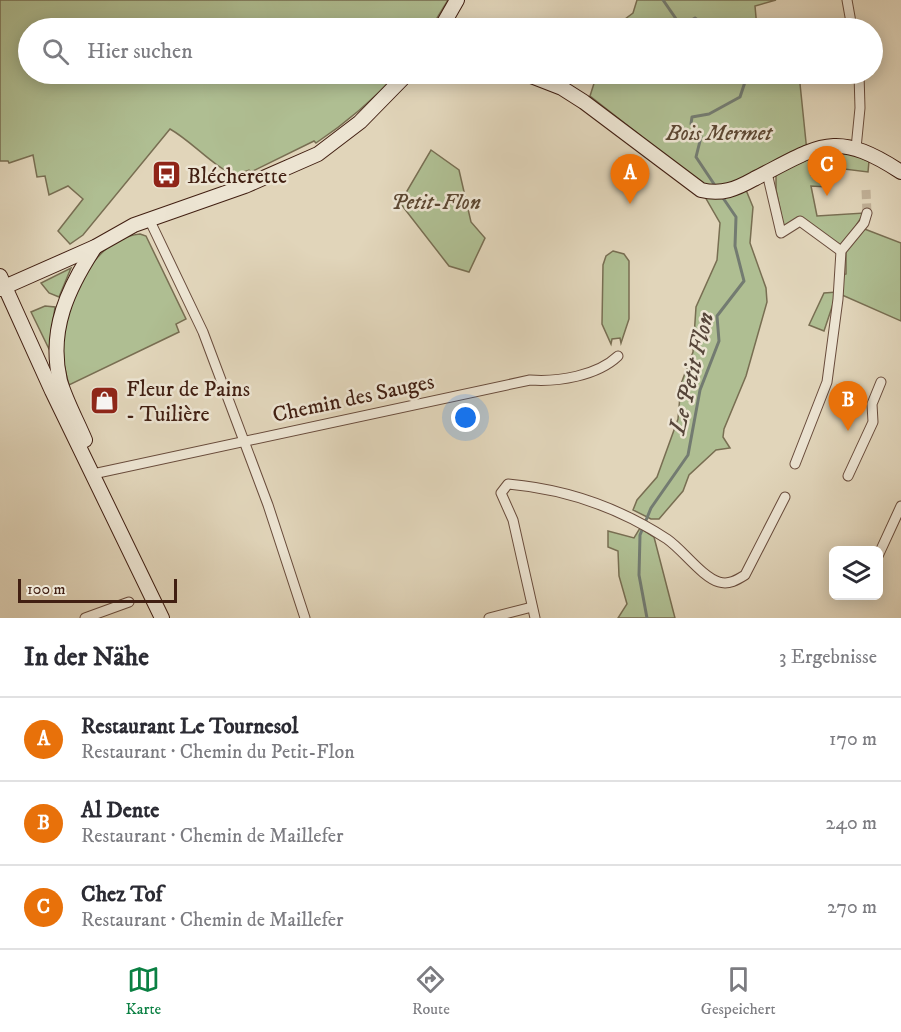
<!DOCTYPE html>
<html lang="de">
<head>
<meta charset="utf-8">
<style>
	:root { --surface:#fff; --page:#f7f7f7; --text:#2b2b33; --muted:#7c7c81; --line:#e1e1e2; --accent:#0b8043 }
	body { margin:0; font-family:"IM FELL DW Pica",serif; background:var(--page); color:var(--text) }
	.controls { position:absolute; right:18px; bottom:18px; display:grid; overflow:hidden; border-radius:9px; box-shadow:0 3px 15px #0003 }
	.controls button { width:54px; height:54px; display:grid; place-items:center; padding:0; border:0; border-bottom:2px solid var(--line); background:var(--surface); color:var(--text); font:30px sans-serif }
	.scale { position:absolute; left:18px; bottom:15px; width:159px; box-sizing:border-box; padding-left:6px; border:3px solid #411f12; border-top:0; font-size:16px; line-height:21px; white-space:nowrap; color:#411f12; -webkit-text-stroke:4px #ece4d2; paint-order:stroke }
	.you { position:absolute; left:466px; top:418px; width:21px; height:21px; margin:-15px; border:4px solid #fff; border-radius:50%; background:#1a73e8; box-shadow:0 0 0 9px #1a73e833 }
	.badge { display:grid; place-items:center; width:39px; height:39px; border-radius:50%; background:var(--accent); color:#fff; font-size:20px; font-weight:700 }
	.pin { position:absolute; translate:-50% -50px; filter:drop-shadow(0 2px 3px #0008) }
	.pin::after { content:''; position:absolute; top:32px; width:21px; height:18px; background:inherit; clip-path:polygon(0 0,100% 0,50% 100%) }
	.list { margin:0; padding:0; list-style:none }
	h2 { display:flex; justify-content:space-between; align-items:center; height:78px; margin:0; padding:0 24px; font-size:26px }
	h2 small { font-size:20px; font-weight:400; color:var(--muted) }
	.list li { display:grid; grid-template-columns:39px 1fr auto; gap:18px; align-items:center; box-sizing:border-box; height:84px; padding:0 24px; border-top:2px solid var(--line) }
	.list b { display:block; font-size:22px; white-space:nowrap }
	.list p { margin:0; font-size:20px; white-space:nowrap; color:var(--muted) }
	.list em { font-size:20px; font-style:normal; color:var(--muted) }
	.icon { flex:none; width:33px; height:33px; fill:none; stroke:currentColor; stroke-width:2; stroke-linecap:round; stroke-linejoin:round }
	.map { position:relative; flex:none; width:901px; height:618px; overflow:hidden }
	.search { position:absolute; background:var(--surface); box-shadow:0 3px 15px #0003; left:18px; right:18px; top:18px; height:66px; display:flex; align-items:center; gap:15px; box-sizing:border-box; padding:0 21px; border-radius:33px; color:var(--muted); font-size:22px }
	.sheet { height:330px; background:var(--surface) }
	nav { display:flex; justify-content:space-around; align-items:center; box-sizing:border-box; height:84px; border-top:2px solid var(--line); background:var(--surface); font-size:16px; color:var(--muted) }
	nav a { display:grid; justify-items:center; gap:3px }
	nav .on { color:var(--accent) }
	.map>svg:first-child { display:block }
	.green { fill:#afbe92; stroke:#786e52; stroke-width:1.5 }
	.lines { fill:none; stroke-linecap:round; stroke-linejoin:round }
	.stream { stroke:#737b71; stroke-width:3 }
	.street-tunnel { stroke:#c1b198; stroke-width:9; stroke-dasharray:9 4.5; stroke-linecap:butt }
	.street-casing { stroke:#694c3c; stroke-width:11 }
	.secondary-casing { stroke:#411f12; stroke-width:16 }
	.street { stroke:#ece4d2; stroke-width:9 }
	.secondary { stroke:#ece4d2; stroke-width:14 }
	.labels { text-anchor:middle; stroke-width:5; stroke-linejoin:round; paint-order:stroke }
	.park-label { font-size:22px; font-style:italic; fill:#5c4732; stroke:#ece4d2 }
	.poi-label { font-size:22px; fill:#411f12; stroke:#ece4d2; text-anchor:start }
	.street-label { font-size:22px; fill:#411f12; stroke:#ece4d2 }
	.water-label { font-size:24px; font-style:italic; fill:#56463a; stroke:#ece4d2 }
</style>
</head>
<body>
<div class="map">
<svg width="901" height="618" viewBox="0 0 901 618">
	<rect width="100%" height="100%" fill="#e1d5ba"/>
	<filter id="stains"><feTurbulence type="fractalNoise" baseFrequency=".00333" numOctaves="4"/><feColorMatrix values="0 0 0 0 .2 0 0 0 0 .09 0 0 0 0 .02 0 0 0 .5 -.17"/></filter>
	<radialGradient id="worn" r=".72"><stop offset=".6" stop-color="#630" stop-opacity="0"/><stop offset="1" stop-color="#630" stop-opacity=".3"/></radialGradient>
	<!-- green -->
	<g class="green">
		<path d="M 0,0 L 448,0 L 431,28 L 28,28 L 28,74 L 397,74 C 373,100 346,123 316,143 L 314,141 L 251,172 L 249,170 L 236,175 C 214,168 193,142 170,129 L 83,235 L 70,244 L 58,231 L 83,199 L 68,186 L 49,195 L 45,176 L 37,177 L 33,155 L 9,163 L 8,161 L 0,161 Z"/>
		<polygon points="637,0 776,0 755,6 757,28 613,28 633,13"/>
		<polygon points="597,74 799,74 807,152 744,185 753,207 750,243 766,288 767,302 746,376 724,429 723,437 730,448 716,450 689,475 683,491 659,519 651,519 633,510 637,500 657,477 678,419 681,384 693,352 696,307 717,260 720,223 701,190 639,144 641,136 590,96"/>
		<polygon points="431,150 459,170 471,222 485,238 469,272 449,266 400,203"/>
		<polygon points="829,153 852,154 869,161 868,172 812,165 811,175 829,177 828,187 811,186 817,216 864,213 842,248 803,219 784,229 776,190 776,174 813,157"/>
		<polygon points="862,228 901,243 901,321 842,295 842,275 846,274 846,251"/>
		<path d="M 140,234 L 146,236 L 186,319 L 176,324 L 179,332 L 69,385 C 65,370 61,354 63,339 C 68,299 93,239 140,234 Z"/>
		<polygon points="613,251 624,254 629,261 629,319 621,343 620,338 612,339 611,344 602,324 603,265 606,256"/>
		<polygon points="71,268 59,297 49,293 41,283"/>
		<polygon points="837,292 824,331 809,325 824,293"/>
		<polygon points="45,306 55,307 49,349 31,312"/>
		<polygon points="640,528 654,537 675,618 618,618 627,604 619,576 618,551 608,547 608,531 634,538"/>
	</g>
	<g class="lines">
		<!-- stream -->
		<g class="stream">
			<polyline points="663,0 681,26 695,18 708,28"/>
			<polyline points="709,74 711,74"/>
			<polyline points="716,187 696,157 701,137 691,124 692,117 709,114 740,97 745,82 739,74"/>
			<polyline points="647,618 639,575 640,535 651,508 688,455 700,390 719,341 717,316 744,281 735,246 736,217 721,195"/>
		</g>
		<!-- street-tunnel -->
		<polyline class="street-tunnel" points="866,190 867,213"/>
		<defs>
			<g id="street">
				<polyline points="847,0 852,28"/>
				<polyline points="856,148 860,108 859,74"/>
				<polyline points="767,173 781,233 800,221 841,251"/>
				<polyline points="149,219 203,332 268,505 305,618"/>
				<polyline points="795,464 827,382 838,299 841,251 864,223 867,213"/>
				<path d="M 93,474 L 530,380 C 558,382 597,376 618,356"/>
				<polyline points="848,476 873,422 872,404 881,382"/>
				<polyline points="878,556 901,506"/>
				<polyline points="85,618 129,602"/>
				<polyline points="489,618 532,607"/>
				<path d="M 535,618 L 513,520 L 501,493 L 508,484 C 566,489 618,507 667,539 C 683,550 702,577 719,582 C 729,585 737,580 745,575 L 785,497"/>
			</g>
			<g id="secondary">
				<polyline points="441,28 457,0"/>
				<path d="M 526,74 L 562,88 L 584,102 L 701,190 C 722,195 736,189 754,179 C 819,146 834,128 901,172"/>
				<polyline points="0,276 52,391 162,618"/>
				<polyline points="0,289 95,247 134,225 245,186 318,154 360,122 407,74"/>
				<path d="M 85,440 C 77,421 66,401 60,381 C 48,330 68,288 95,247"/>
			</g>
		</defs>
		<!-- street casing -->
		<use href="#street" class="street-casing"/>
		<!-- secondary casing -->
		<use href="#secondary" class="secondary-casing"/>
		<!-- street -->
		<use href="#street" class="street"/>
		<!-- secondary -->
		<use href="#secondary" class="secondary"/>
	</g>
	<!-- icons -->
	<defs>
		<symbol id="bus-square" viewBox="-11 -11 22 22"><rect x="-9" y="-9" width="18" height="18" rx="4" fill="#8f2418" stroke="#ece4d2"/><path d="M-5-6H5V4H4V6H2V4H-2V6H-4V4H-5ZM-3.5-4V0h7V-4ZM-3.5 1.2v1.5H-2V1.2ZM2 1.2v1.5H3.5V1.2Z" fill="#fff"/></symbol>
		<symbol id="shop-square" viewBox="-11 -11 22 22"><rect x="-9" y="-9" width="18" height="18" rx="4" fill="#8f2418" stroke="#ece4d2"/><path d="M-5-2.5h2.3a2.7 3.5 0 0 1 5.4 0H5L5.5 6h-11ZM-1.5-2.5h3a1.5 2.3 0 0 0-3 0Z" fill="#fff"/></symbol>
	</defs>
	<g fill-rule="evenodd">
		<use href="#bus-square" x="150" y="158" width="33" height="33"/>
		<use href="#shop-square" x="88" y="384" width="33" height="33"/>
	</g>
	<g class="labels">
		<!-- park labels -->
		<g class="park-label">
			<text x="719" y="140">Bois Mermet</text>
			<text x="436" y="209">Petit-Flon</text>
		</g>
		<!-- poi labels -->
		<g class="poi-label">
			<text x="187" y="183">Blécherette</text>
			<text x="126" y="396">Fleur de Pains<tspan x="126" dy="25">- Tuilière</tspan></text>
		</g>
		<!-- street labels -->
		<g class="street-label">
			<text transform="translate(353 397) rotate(-12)" y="8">Chemin des Sauges</text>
		</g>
		<!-- water labels -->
		<g class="water-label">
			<text transform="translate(691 373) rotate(-76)" y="8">Le Petit Flon</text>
		</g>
	</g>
	<rect width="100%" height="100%" filter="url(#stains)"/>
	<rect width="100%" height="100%" fill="url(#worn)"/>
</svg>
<div class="controls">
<button><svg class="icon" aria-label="layers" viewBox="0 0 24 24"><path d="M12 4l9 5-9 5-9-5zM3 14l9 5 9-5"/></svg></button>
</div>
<div class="scale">100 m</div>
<div class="you"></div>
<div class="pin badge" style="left:630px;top:204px;background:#e8710a">A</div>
<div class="pin badge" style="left:848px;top:431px;background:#e8710a">B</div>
<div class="pin badge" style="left:827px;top:196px;background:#e8710a">C</div>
<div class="search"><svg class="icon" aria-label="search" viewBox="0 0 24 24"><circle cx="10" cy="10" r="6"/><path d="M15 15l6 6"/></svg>Hier suchen</div>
</div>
<section class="sheet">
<h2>In der Nähe<small>3 Ergebnisse</small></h2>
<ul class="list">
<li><span class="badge" style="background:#e8710a">A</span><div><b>Restaurant Le Tournesol</b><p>Restaurant · Chemin du Petit-Flon</p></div><em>170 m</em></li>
<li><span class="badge" style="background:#e8710a">B</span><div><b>Al Dente</b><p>Restaurant · Chemin de Maillefer</p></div><em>240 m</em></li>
<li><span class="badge" style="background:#e8710a">C</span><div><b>Chez Tof</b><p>Restaurant · Chemin de Maillefer</p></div><em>270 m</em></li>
</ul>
</section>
<nav>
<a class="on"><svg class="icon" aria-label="map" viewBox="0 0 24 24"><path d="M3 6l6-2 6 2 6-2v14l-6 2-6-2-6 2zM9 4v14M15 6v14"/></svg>Karte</a>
<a><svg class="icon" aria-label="directions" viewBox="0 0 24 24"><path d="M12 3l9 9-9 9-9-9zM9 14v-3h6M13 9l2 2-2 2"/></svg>Route</a>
<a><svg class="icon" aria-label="saved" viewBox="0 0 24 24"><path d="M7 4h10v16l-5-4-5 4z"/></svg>Gespeichert</a>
</nav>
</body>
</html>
